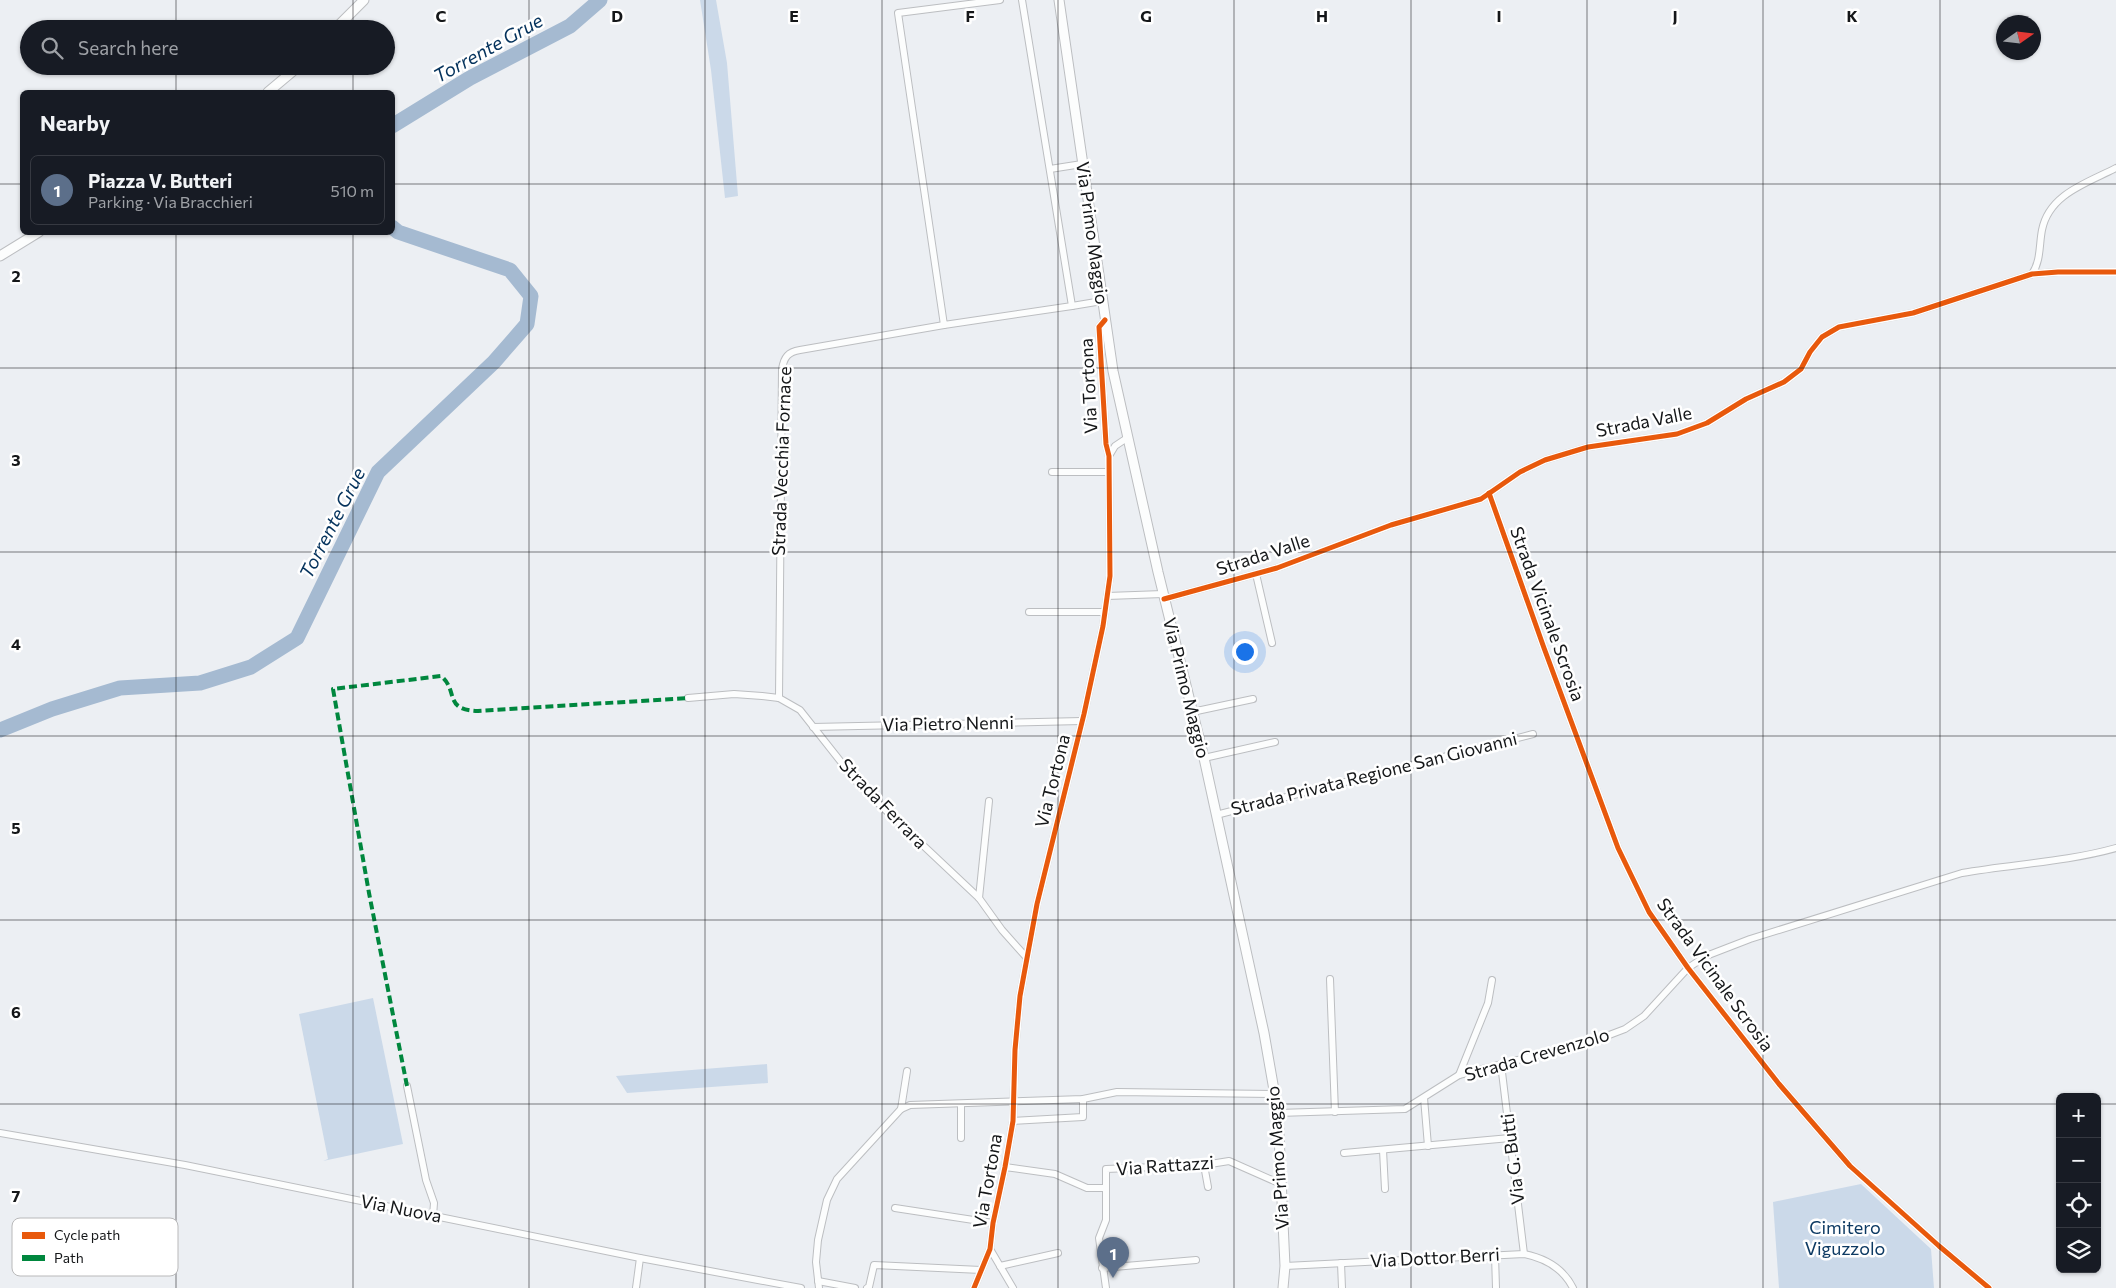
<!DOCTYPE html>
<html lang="en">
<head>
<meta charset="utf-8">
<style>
	:root { --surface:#171b24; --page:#242831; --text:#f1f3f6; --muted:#9ea1a6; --line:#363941; --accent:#b0b2b5 }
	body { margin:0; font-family:Commissioner,sans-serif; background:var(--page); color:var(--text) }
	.controls { position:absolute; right:15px; bottom:15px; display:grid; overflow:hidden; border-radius:8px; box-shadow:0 1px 4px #0004 }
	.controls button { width:45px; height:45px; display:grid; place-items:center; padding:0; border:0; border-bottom:1px solid var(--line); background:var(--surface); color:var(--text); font:25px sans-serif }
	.compass { position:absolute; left:1996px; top:15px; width:45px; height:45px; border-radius:50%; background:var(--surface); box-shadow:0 1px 4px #0004; rotate:76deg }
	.you { position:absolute; left:1244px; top:651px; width:18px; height:18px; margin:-12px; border:4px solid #fff; border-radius:50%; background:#1a73e8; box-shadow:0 0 0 8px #1a73e833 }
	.badge { display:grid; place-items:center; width:32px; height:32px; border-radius:50%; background:var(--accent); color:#fff; font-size:16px; font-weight:700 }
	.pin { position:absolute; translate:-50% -41px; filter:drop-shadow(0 1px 2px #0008) }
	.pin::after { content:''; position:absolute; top:26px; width:18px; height:15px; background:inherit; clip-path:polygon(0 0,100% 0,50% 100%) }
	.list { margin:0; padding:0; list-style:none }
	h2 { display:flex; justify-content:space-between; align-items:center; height:65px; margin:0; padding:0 20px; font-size:21px }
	h2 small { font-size:16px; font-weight:400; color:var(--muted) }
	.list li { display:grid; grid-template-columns:32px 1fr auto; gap:15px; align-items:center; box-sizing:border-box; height:70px; margin:0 10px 10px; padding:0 10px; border:1px solid var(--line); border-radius:8px }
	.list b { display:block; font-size:19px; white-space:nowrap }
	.list p { margin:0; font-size:16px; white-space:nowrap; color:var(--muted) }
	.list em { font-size:16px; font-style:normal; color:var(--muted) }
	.icon { flex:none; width:28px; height:28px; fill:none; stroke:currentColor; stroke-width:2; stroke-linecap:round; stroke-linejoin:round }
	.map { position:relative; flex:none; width:2116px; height:1288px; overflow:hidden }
	.search { position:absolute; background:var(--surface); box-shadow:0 1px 4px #0004; left:20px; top:20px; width:375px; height:55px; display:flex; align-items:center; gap:12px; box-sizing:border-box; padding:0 18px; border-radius:28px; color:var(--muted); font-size:19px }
	.panel { position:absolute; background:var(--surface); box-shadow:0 1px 4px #0004; left:20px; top:90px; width:375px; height:145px; border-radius:8px }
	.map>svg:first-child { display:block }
	.green { fill:#cbd9e9 }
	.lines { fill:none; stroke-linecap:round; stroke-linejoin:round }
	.river { stroke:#a5bad1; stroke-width:15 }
	.minor-casing { stroke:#bcbec1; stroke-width:8 }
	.secondary-casing { stroke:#bcbec1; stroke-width:11 }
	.minor { stroke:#fcfdfd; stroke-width:6 }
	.secondary { stroke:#fcfdfd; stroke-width:9 }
	.quiet { stroke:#00873e; stroke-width:4; stroke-dasharray:8 4; stroke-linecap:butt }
	.cycleway-casing { stroke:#fff; stroke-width:8 }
	.cycleway { stroke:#e8590c; stroke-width:5 }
	.grid { fill:none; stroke:#151719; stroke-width:1; stroke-opacity:0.55 }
	.labels { text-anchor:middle; stroke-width:5; stroke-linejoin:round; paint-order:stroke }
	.street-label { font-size:18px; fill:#151719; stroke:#fff }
	.park-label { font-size:18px; fill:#0d3a63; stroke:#fff }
	.water-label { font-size:19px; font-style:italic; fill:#04325c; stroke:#fff }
	.key { fill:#fff; stroke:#b9b9ba; stroke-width:1 }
	.key-label { font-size:14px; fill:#151719 }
	.grid-label { font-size:16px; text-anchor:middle; font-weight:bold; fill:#151719; stroke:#fff; stroke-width:5; stroke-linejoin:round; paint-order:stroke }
</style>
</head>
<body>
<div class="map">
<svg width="2116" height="1288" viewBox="0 0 2116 1288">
	<rect width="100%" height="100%" fill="#eceff3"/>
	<!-- green -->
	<g class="green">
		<polygon points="700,0 716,0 727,63 738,196 725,198 711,70"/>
		<polygon points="373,998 403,1144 323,1161 328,1159 299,1014"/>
		<polygon points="767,1064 768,1083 627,1093 616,1076"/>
		<polygon points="1861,1184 1931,1249 1934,1288 1779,1288 1773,1202"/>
	</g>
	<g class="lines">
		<!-- river -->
		<g class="river">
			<polyline points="392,126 470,78 570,26 600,0"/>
			<polyline points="0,730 52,709 120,688 200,683 251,667 297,638 378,472 494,362 527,324 531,296 510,270 398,232 392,227"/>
		</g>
		<defs>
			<g id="minor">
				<polyline points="1000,0 898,13 944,325 1072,306 1022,0"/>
				<polyline points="1050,169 1082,164"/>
				<path d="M 2032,274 C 2041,261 2039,245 2042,230 C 2049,194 2087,183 2116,168"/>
				<polyline points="1072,306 1102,301"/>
				<polyline points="1109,456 1115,446 1127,438"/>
				<polyline points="1052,472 1109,472"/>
				<polyline points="1489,493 1544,648 1618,848 1649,912 1688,968 1779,1084 1850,1166 1939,1246 1989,1288"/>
				<polyline points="1256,574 1272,643"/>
				<polyline points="1107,596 1163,594"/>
				<polyline points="1164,599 1277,568 1391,525 1481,499 1520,472 1545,460 1588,447 1677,434 1707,423 1746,399 1784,382 1801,369 1810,352 1822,337 1839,327 1913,313 2032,274 2058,272 2116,272"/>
				<polyline points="1029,612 1105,612"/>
				<polyline points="688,698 734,694 762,696 779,698 800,710 860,786 979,898 1002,930 1027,958"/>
				<path d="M 779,698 L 782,369 C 784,357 788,352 800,350 L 944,325"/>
				<polyline points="1192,712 1253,699"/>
				<polyline points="813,727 1082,721"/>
				<polyline points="1204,758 1275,742"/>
				<polyline points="1216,815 1533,734"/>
				<polyline points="979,898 989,801"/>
				<polyline points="1330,979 1335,1112"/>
				<polyline points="1501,1064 1524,1254"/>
				<polyline points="1459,1075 1488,1003 1492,980"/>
				<polyline points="407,1086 426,1180 434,1203 433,1216"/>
				<polyline points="1424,1098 1428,1146"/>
				<polyline points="901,1109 907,1071"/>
				<path d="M 1278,1113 L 1405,1109 L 1459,1075 L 1596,1040 L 1625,1029 L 1644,1016 L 1688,968 L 1706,956 L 1750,939 L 1962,873 C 2013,864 2066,862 2116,848"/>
				<polyline points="1013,1121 1083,1117 1083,1099"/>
				<polyline points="0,1133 185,1165 640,1258 801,1288"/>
				<polyline points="961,1138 961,1104"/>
				<polyline points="1383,1150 1385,1189"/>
				<polyline points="1344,1153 1510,1138"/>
				<polyline points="1204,1165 1208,1187"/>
				<polyline points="1005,1167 1055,1174 1087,1188 1106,1188"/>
				<polyline points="895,1208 993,1223"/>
				<polyline points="990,1249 1013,1288"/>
				<polyline points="1495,1255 1496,1288"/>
				<polyline points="1341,1263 1342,1288"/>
				<polyline points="1000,1266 1058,1253"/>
				<path d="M 1285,1266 L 1524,1254 C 1544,1258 1563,1268 1573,1288"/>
				<polyline points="1102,1268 1196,1260"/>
				<polyline points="818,1281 855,1288"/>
				<polyline points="636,1288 640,1258"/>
				<polyline points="819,1288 816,1262 818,1240 827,1200 837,1179 901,1109 910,1105 1083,1099 1117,1092 1275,1094"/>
				<polyline points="867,1288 869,1287 874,1265 981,1270"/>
				<polyline points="974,1288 990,1249 993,1223 1005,1167 1013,1121 1015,1050 1020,996 1037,904 1084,714 1103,626 1110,576 1109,456 1106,444 1099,327 1105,320"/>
				<polyline points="1106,1288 1099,1238 1106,1220 1106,1169 1204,1165 1229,1161 1281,1184"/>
			</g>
			<g id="secondary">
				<polyline points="1059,0 1113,371 1158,572 1204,758 1264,1033 1278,1113 1285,1266 1283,1288"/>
				<polyline points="335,29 364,0"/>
				<polyline points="268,92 299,66"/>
				<polyline points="0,256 39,232"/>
			</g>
		</defs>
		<!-- minor casing -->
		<use href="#minor" class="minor-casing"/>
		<!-- secondary casing -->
		<use href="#secondary" class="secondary-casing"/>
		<!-- minor -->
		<use href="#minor" class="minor"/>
		<!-- secondary -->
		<use href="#secondary" class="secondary"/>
		<!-- quiet -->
		<path class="quiet" d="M 407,1086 L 369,893 L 333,689 L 441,676 C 459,691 443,710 478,711 L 688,698"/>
		<defs>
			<g id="cycleway">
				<polyline points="1489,493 1544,648 1618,848 1649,912 1688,968 1779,1084 1850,1166 1939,1246 1989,1288"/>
				<polyline points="1164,599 1277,568 1391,525 1481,499 1520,472 1545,460 1588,447 1677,434 1707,423 1746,399 1784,382 1801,369 1810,352 1822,337 1839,327 1913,313 2032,274 2058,272 2116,272"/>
				<polyline points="974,1288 990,1249 993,1223 1005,1167 1013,1121 1015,1050 1020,996 1037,904 1084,714 1103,626 1110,576 1109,456 1106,444 1099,327 1105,320"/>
			</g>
		</defs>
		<!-- cycleway casing -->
		<use href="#cycleway" class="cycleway-casing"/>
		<!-- cycleway -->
		<use href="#cycleway" class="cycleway"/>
	</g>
	<!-- grid -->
	<path class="grid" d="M 176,0 L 176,29M 353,0 L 353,29M 529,0 L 529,1288M 705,0 L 705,1288M 882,0 L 882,1288M 1058,0 L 1058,1288M 1234,0 L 1234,1288M 1411,0 L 1411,1288M 1587,0 L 1587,1288M 1763,0 L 1763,1288M 1940,0 L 1940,1288M 176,66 L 176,92M 353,66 L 353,92M 0,184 L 22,184M 392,184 L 2116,184M 176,232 L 176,1288M 353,232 L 353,1288M 0,368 L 2116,368M 0,552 L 2116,552M 0,736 L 2116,736M 0,920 L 2116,920M 0,1104 L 2060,1104M 2097,1104 L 2116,1104"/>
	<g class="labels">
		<!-- street labels -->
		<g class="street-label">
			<text transform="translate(1092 233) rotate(82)" y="6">Via Primo Maggio</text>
			<text transform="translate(1089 386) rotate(-93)" y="6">Via Tortona</text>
			<text transform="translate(1644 422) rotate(-11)" y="6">Strada Valle</text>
			<text transform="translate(782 461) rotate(-88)" y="6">Strada Vecchia Fornace</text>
			<text transform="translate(1263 555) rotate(-18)" y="6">Strada Valle</text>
			<text transform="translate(1547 614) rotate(70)" y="6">Strada Vicinale Scrosia</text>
			<text transform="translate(1186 688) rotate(76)" y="6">Via Primo Maggio</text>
			<text transform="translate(948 724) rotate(-1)" y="6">Via Pietro Nenni</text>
			<text transform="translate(1374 774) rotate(-14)" y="6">Strada Privata Regione San Giovanni</text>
			<text transform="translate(1053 781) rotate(-76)" y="6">Via Tortona</text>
			<text transform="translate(883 804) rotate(46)" y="6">Strada Ferrara</text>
			<text transform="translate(1715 975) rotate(54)" y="6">Strada Vicinale Scrosia</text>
			<text transform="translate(1537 1055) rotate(-16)" y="6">Strada Crevenzolo</text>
			<text transform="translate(1278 1158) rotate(-94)" y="6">Via Primo Maggio</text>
			<text transform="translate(1513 1159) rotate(-97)" y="6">Via G. Butti</text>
			<text transform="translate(1165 1166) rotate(-4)" y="6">Via Rattazzi</text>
			<text transform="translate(988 1181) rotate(-80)" y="6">Via Tortona</text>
			<text transform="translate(401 1209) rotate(11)" y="6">Via Nuova</text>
			<text transform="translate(1435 1258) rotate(-3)" y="6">Via Dottor Berri</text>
		</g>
		<!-- park labels -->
		<g class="park-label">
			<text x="1845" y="1234">Cimitero<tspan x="1845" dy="21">Viguzzolo</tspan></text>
		</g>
		<!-- water labels -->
		<g class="water-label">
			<text transform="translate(488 48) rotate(-29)" y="7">Torrente Grue</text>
			<text transform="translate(332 523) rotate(-63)" y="7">Torrente Grue</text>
		</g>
	</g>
	<!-- legend -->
	<rect x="12" y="1218" width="166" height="58" rx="8" class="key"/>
	<rect x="22" y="1232" width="23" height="7" fill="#e8590c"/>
	<rect x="22" y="1255" width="23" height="6" fill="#00873e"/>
	<g class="key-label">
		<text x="54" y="1240">Cycle path</text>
		<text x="54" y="1263">Path</text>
	</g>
	<g class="grid-label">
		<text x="441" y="22">C</text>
		<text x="617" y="22">D</text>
		<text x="794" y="22">E</text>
		<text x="970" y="22">F</text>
		<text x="1146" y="22">G</text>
		<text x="1322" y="22">H</text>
		<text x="1499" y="22">I</text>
		<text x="1675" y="22">J</text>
		<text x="1852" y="22">K</text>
		<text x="16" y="282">2</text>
		<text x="16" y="466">3</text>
		<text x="16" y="650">4</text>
		<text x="16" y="834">5</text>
		<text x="16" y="1018">6</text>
		<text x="16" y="1202">7</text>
	</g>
</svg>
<div class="controls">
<button>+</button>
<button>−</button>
<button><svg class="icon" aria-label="locate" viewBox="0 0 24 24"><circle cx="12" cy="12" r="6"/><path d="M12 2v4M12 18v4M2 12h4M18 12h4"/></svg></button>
<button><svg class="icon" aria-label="layers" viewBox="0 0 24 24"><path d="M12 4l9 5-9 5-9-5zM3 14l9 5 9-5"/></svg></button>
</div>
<svg class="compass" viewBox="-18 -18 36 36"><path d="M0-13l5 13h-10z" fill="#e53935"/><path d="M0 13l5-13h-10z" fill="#9ea1a6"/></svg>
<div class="you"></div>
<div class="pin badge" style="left:1113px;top:1278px;background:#5c6f8a">1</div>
<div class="search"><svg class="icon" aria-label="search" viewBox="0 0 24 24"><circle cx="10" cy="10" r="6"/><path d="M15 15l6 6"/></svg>Search here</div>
<section class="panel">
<h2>Nearby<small></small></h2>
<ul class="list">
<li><span class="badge" style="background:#5c6f8a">1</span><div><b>Piazza V. Butteri</b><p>Parking · Via Bracchieri</p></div><em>510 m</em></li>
</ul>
</section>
</div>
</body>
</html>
